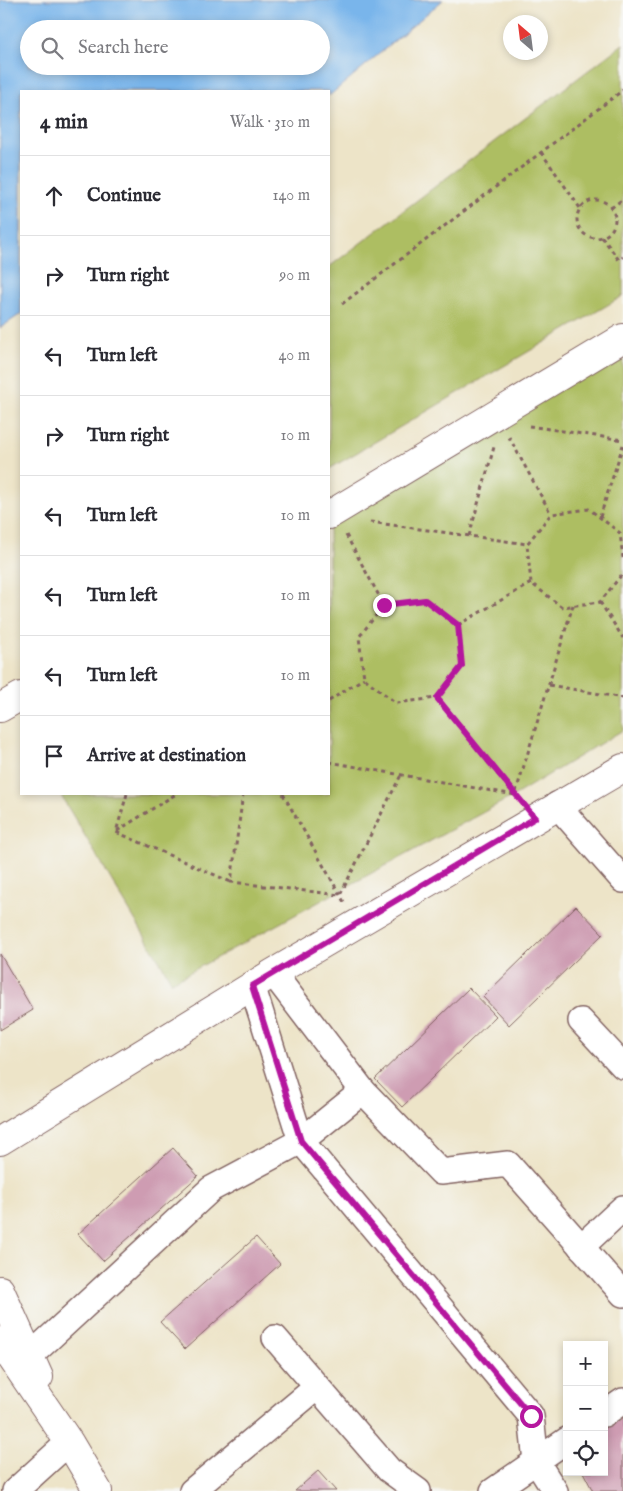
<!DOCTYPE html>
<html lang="en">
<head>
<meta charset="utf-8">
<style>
	:root { --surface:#fff; --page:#f7f7f7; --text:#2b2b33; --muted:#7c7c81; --line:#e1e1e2 }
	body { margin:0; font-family:"IM FELL English",serif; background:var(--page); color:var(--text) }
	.controls { position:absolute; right:15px; bottom:15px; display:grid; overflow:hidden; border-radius:0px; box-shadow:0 2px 8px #0003 }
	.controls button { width:45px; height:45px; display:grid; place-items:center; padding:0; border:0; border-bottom:1px solid var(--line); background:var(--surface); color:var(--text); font:25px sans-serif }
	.compass { position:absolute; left:503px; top:15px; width:45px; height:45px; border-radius:50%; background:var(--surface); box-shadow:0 2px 8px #0003; rotate:332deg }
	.stop { position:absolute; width:15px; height:15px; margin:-11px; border:4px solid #b5179e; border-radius:50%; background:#fff }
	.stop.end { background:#b5179e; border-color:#fff; box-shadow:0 1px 5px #0008 }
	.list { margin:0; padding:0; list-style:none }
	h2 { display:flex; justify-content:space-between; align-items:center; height:65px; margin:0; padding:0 20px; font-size:21px }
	h2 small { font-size:16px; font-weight:400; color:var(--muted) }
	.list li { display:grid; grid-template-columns:32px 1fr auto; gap:15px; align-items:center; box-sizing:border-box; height:80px; padding:0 20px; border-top:1px solid var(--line) }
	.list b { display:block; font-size:19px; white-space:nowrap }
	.list em { font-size:16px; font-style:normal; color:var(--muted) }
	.icon { flex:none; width:28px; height:28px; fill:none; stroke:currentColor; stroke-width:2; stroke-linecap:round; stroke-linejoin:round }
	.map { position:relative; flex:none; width:623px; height:1491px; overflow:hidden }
	.search { position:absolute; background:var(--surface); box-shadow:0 2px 8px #0003; left:20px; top:20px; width:310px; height:55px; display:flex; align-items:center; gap:12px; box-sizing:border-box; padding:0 18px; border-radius:28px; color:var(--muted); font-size:19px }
	.panel { position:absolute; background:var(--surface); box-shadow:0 2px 8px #0003; left:20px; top:90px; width:310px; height:705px; border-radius:0px }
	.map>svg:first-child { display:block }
	.green { fill:#adbe62; stroke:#7c6e46 }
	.water { fill:#79b5eb; stroke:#626a8b; fill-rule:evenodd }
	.building { fill:#ce9cb2 }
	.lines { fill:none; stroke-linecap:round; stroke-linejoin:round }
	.street-casing { stroke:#836462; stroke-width:28 }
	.secondary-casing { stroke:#836462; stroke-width:30 }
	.path { stroke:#836462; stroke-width:3; stroke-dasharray:4 4; stroke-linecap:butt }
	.street { stroke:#fff; stroke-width:25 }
	.secondary { stroke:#fff; stroke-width:28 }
	.route { stroke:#b5179e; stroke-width:6 }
</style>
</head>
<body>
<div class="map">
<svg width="623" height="1491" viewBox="0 0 623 1491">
	<rect width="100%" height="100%" fill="#f6f6f2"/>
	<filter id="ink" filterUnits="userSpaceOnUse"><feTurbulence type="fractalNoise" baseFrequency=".02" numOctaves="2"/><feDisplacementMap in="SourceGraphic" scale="10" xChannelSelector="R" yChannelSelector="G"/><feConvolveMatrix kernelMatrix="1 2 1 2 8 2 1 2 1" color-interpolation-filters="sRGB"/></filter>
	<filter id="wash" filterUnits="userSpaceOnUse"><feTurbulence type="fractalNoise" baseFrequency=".0096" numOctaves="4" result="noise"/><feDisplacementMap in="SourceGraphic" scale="20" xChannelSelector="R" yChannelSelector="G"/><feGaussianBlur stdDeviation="1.12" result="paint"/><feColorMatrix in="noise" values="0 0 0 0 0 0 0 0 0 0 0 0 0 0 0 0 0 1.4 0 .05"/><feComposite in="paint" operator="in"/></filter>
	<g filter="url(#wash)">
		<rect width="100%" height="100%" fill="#ede4c8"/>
		<!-- green -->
		<g class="green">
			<polygon points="623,44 623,296 329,469 329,267"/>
			<polygon points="623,351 623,730 515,795 172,982 60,794 329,794 329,522"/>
		</g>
		<!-- water -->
		<path class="water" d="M 0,0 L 443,0 L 329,96 L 329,91 L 21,91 L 21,314 L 0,328 ZM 29,29 L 321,29 L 321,66 L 29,66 Z"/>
		<g id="blocks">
			<!-- building -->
			<g class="building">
				<polygon points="576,906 603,934 509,1025 483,997"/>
				<polygon points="0,954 33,1010 0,1030"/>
				<polygon points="469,988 496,1016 402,1107 375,1079"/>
				<polygon points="173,1148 198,1176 103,1261 78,1234"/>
				<polygon points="256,1237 280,1264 185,1349 160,1322"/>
				<polygon points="623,1417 623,1491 593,1491 583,1472 604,1472 604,1428"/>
				<polygon points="318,1471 336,1491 295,1491"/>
			</g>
		</g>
	</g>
	<g filter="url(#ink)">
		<use href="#blocks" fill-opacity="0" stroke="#836462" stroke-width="1"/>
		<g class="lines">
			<defs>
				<g id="street">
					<polyline points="557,805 623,880"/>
					<polyline points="273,973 363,1091 441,1172 508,1164 623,1294"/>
					<polyline points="581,1021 623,1066"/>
					<polyline points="363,1091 301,1141 531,1416 536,1461 555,1491"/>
					<polyline points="581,1247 623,1208"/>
					<polyline points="275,1338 389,1470 418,1491"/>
					<polyline points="30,1356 211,1189 301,1141 252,985"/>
					<polyline points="604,1414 623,1401"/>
					<polyline points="15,1491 69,1442"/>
					<polyline points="192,1491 317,1387"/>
					<polyline points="493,1491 567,1440"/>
				</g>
				<g id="secondary">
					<polyline points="329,515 623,338"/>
					<polyline points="0,708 21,696"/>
					<polyline points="0,1141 273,973 623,768"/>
					<polyline points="0,1290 39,1377"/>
					<polyline points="0,1341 69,1442 98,1491"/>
				</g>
			</defs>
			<!-- street casing -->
			<use href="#street" class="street-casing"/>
			<!-- secondary casing -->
			<use href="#secondary" class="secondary-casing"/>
			<!-- path -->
			<g class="path">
				<polyline points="541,152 580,208"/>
				<circle cx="596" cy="219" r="19"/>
				<polyline points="611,208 623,199"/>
				<polyline points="602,237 619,260 623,257"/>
				<polyline points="342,304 623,90"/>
				<polyline points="529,426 623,440"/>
				<polyline points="509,437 551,514"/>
				<polyline points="600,517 623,445"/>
				<polyline points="370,522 527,544"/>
				<polyline points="346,535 384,605"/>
				<polyline points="469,536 494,447"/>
				<polyline points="623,558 620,533 589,509 551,514 527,544 531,583 562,607 600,602 623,573"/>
				<polygon points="425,600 458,625 462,666 437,698 396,703 364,678 359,637 384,605"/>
				<polyline points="600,602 623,638"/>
				<polyline points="458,625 531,583"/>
				<polyline points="549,685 623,698"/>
				<polyline points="437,698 515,795"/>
				<polyline points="329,701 364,678"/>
				<polyline points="329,762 515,795 573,605"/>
				<polyline points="127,794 116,832 231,882"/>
				<polyline points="243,794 231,882 340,895 401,775"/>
				<polyline points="283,794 344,902"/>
				<polyline points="117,831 176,794"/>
			</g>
			<!-- street -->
			<use href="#street" class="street"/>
			<!-- secondary -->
			<use href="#secondary" class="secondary"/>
		</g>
	</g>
	<g class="lines" filter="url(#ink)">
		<!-- route -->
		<polyline class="route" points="384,605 425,600 458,625 462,666 437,698 535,818 252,986 301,1141 531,1416"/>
	</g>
</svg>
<div class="controls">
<button>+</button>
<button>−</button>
<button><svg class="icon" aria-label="locate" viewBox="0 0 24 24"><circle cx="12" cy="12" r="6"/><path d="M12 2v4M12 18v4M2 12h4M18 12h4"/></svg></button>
</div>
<svg class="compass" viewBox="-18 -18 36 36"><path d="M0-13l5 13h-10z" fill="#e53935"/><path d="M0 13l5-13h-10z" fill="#7c7c81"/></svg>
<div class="stop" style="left:531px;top:1416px"></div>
<div class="stop end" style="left:384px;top:605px"></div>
<div class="search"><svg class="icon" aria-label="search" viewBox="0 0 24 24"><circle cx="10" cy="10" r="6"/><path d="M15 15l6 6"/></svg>Search here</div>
<section class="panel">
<h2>4 min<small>Walk · 310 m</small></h2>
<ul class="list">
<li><svg class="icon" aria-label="ahead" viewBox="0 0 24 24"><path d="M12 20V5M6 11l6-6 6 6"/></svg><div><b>Continue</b></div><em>140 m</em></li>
<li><svg class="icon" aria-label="right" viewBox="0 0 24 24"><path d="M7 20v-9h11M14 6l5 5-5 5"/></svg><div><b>Turn right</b></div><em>90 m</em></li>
<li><svg class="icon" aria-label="left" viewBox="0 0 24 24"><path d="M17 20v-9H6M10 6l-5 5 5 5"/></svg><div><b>Turn left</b></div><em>40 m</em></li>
<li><svg class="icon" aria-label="right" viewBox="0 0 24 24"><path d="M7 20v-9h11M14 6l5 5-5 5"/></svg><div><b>Turn right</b></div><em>10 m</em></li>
<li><svg class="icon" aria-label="left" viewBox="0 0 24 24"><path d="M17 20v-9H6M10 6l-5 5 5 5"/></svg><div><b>Turn left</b></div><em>10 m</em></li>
<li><svg class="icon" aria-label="left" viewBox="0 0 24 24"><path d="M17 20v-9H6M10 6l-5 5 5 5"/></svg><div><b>Turn left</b></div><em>10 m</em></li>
<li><svg class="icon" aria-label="left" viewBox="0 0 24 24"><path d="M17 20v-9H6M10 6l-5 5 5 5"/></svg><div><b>Turn left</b></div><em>10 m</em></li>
<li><svg class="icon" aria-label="arrive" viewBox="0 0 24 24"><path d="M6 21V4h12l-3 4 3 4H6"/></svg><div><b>Arrive at destination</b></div></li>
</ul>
</section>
</div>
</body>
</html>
